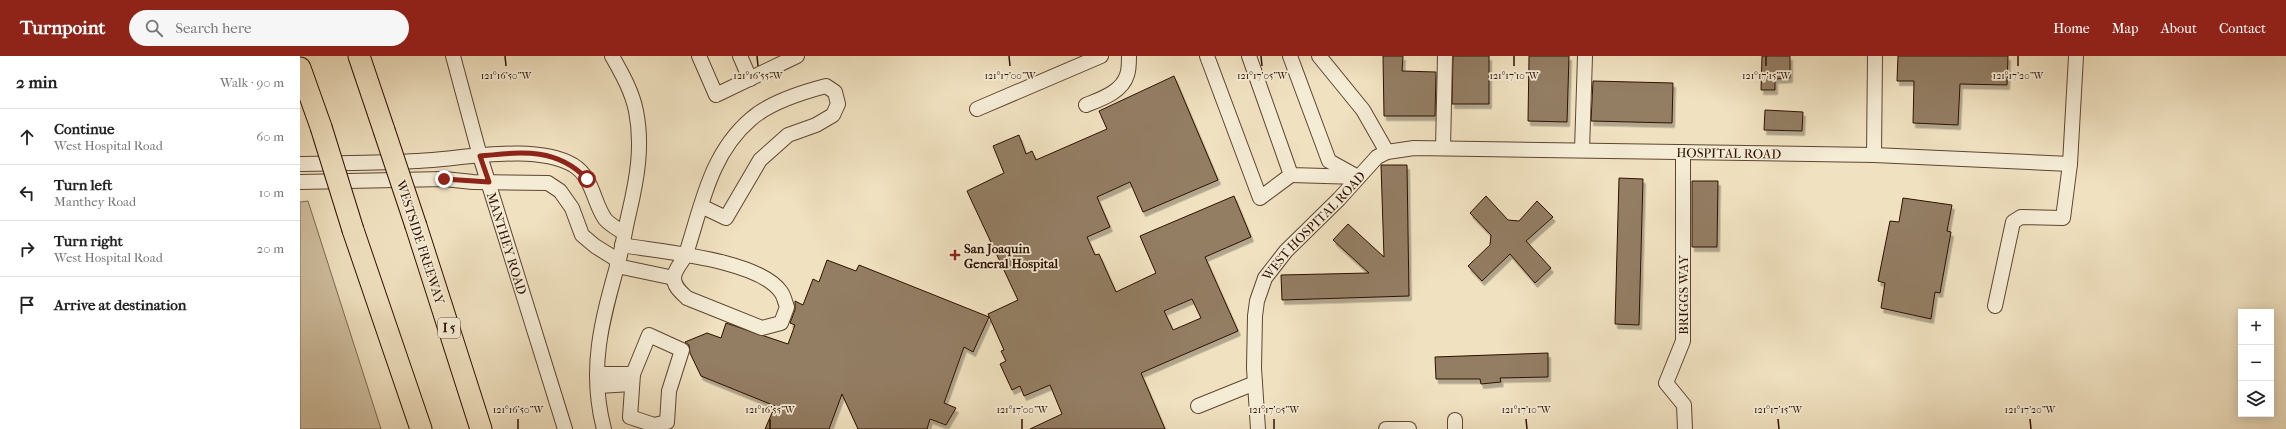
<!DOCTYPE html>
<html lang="en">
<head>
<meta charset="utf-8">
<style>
	:root { --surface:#fff; --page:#f6f6f6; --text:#222; --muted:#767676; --line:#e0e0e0; --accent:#8f2418 }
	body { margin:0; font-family:"IM FELL French Canon",serif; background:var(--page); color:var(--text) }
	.controls { position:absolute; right:12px; bottom:12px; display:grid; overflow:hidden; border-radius:0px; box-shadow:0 2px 10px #0003 }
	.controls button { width:36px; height:36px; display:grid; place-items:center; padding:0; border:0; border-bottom:1px solid var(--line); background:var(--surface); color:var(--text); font:20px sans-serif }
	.stop { position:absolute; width:12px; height:12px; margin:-9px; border:3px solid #8f2418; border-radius:50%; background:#fff }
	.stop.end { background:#8f2418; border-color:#fff; box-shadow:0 1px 4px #0008 }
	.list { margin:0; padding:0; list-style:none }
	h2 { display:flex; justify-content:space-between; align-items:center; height:52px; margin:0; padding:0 16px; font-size:17px }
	h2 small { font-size:13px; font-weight:400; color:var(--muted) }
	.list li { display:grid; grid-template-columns:26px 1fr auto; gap:12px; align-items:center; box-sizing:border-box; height:56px; padding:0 16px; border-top:1px solid var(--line) }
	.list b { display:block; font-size:15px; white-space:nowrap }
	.list p { margin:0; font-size:13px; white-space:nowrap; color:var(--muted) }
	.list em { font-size:13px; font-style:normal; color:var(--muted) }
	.icon { flex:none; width:22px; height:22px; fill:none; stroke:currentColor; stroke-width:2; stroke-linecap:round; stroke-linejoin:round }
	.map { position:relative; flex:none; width:1986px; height:373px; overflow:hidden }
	header { display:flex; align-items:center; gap:24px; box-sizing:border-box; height:56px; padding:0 20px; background:var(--accent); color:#fff }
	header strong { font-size:19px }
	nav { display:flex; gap:22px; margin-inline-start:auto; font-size:14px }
	.search { width:280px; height:36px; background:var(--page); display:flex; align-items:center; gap:10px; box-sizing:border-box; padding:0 14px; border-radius:22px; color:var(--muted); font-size:15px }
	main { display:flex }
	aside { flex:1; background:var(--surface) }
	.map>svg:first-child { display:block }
	.green { fill:#cfbe9f; stroke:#7f6850 }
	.building { fill:#937d64; stroke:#2f1100; fill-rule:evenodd; filter:url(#shadow) }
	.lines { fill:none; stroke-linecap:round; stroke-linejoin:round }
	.minor-casing { stroke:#5f4530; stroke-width:16 }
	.highway-casing { stroke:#2f1100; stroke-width:23 }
	.minor { stroke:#f5ecd6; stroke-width:14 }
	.highway { stroke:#f0e1c0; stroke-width:21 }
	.highway-bridge-casing { stroke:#2f1100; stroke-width:23; stroke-linecap:butt }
	.highway-bridge { stroke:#f0e1c0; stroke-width:21 }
	.route { stroke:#8f2418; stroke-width:5 }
	.ticks { fill:none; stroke:#2f1100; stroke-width:1.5 }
	.poi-dot { fill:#8f2418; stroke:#f5ecd6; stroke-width:1.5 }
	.labels { text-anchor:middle; stroke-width:3.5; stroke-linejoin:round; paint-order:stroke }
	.shield { fill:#f5ecd6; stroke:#6a5340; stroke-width:1 }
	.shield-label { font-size:12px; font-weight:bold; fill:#2f1100 }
	.street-label { font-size:13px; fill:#2f1100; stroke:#f5ecd6 }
	.poi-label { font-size:13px; font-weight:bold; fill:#2f1100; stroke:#f5ecd6; text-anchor:start }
	.ticks-label { font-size:10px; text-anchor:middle; fill:#2f1100; stroke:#f5ecd6; stroke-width:3.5; stroke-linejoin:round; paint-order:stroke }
</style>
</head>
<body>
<header>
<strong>Turnpoint</strong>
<div class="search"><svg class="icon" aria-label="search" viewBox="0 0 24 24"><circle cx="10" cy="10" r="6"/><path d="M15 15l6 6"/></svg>Search here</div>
<nav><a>Home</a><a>Map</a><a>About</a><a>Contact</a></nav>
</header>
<main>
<aside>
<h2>2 min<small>Walk · 90 m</small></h2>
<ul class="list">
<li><svg class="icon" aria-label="ahead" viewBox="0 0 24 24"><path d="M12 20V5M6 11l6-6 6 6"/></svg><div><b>Continue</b><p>West Hospital Road</p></div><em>60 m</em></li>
<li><svg class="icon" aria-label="left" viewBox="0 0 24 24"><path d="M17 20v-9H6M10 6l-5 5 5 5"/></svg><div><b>Turn left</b><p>Manthey Road</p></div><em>10 m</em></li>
<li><svg class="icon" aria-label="right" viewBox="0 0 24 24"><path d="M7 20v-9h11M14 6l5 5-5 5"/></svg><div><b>Turn right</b><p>West Hospital Road</p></div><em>20 m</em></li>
<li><svg class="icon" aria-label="arrive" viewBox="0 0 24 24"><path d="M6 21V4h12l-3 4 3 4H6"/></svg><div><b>Arrive at destination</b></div></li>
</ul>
</aside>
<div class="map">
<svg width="1986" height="373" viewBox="0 0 1986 373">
	<defs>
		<filter id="shadow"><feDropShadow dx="2.5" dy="4.5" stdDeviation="0" flood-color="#0004"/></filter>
	</defs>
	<rect width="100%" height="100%" fill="#f0e1c0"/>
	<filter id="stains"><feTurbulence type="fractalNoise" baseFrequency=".005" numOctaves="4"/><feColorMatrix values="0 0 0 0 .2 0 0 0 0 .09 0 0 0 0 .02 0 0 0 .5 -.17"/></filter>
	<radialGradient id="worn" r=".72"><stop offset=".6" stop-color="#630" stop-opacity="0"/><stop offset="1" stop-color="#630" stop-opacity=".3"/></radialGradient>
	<!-- green -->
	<polygon class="green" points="8,145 81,373 0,373 0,146"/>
	<!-- building -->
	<g class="building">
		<polygon points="1083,0 1103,0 1102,15 1136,16 1135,60 1084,60"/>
		<polygon points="1153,0 1189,0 1189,48 1152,48"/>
		<polygon points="1229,0 1269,0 1267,66 1228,65"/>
		<polygon points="1462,0 1490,0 1490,22 1475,23 1475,34 1461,34"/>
		<polygon points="1598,0 1708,0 1707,29 1660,28 1658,69 1613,67 1614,25 1597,25"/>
		<path d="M 874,20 L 918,124 L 843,156 L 830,126 L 797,141 L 810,171 L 787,181 L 795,199 L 799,198 L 816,236 L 856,217 L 840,180 L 934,140 L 951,181 L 905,201 L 938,275 L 841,317 L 865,373 L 730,373 L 762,358 L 750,329 L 724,340 L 720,330 L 712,334 L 700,308 L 706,305 L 701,295 L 704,294 L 688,258 L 718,244 L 667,135 L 704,117 L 693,90 L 719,79 L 726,98 L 732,95 L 736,104 L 807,73 L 799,55 ZM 892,243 L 901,262 L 873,274 L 864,255 Z"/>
		<polygon points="1293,25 1373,27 1372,67 1291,65"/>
		<polygon points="1465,54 1503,56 1502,75 1464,74"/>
		<polygon points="1081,109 1107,109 1109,240 982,244 981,219 1069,217 1033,184 1048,168 1084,201"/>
		<polygon points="1319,122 1343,123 1339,269 1315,268"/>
		<polygon points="1392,125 1418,125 1417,191 1392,191"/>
		<polygon points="1186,140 1208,164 1219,165 1237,145 1253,161 1226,185 1251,212 1235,227 1210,198 1182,225 1168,210 1190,189 1191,179 1170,157"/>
		<polygon points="1603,142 1652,149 1647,175 1651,176 1640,237 1635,236 1631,263 1581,252 1585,227 1578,225 1590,165 1599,166"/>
		<polygon points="527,204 556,215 559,209 689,261 673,296 664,291 644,347 656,352 646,369 630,363 627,373 558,373 542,338 529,373 465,373 475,350 401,320 390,297 389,289 385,286 407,277 421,282 426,267 488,288 495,269 490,267 495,254 495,245 503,249 513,223 519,226"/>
		<polygon points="1248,297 1248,321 1200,322 1201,326 1181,328 1180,323 1136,323 1135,301"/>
	</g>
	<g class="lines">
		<defs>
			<g id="minor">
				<path id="s1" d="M 153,0 L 180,100 L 265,373"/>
				<polyline points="399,0 416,39 497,0"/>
				<polyline points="440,0 450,23"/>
				<polyline points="907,0 960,142 991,119"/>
				<polyline points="949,0 991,119 1058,121"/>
				<polyline points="990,0 1029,105 1056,120"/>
				<polyline points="1019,0 1063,54 1087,96"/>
				<path d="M 786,49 C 801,43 822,36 827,19 C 829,14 829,6 829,0"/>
				<polyline points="677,53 801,0"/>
				<polyline points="1143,92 1145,0"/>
				<polyline points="1282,94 1285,0"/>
				<polyline points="1383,96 1383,285 1366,327 1384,349 1385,373"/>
				<polyline points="1574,99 1575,0"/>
				<path d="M 0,108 C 39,107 79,107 118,105 C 163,103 234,87 273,109 C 293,121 293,146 305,163 C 310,169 318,173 324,177"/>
				<polyline points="0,126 144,123 173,126 248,127 260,135 272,152 282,179 295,190 319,205"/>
				<path d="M 322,189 C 360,196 458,203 481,236 C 484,240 485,246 487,251 L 481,267 L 462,272 L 387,242 C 381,236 374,231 374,222 C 374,213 383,206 386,198 C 402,149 410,98 451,63 C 469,47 503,36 526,30 L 535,36 L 538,48 L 533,59 L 516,69 L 488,79 L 460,104 L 426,162 L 401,150"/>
				<polyline points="317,210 374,222"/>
				<polyline points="1695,250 1713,166 1721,161 1763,162 1770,108 1776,0"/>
				<polygon points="349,279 382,294 369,335 367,366 354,369 330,361 333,318"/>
				<polyline points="297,318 333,318"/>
				<polyline points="298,330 332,328"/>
				<polyline points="898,350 955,327"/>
				<polyline points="1155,364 1155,373"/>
				<path d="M 304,373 C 288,313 302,264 318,207 C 323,190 325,173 329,157 C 337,123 343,90 336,55 C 332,35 322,18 312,0"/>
				<path id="s2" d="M 958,373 L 954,312 L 955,260 L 957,245 L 965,222 L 986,195 L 1039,143 L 1077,101 L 1087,96 L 1114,92 L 1574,99 L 1770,108"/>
				<polyline points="1086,373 1109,373"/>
			</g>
			<g id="highway">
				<polyline points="59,0 84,74"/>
				<polyline points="0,12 21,71"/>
				<polyline points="116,170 181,373"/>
				<polyline points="53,174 121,373"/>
			</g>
		</defs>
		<!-- minor casing -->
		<use href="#minor" class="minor-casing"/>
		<!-- highway casing -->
		<use href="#highway" class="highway-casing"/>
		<!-- minor -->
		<use href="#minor" class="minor"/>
		<!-- highway -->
		<use href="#highway" class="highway"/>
		<defs>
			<g id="highway-bridge">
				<polyline points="21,71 53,174"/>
				<polyline points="84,74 116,170"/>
			</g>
		</defs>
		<!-- highway-bridge casing -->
		<use href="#highway-bridge" class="highway-bridge-casing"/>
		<!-- highway-bridge -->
		<use href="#highway-bridge" class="highway-bridge"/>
	</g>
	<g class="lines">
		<!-- route -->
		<path class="route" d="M 144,123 L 189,126 L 180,100 C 221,96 256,91 287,123"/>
	</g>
	<!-- ticks -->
	<path class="ticks" d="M 205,0 L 206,10M 457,0 L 458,10M 709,0 L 710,10M 961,0 L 962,10M 1214,0 L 1214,10M 1466,0 L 1466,10M 1718,0 L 1718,10M 218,363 L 218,373M 470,363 L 470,373M 722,363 L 722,373M 974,363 L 974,373M 1226,363 L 1227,373M 1478,363 L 1479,373M 1730,363 L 1731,373"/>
	<!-- markers -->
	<path class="poi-dot" d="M653 193h4v4h4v4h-4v4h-4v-4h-4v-4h4z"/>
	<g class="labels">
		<!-- shield labels -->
		<rect class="shield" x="138" y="262" width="22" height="20" rx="3"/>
		<g class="shield-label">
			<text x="149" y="276">I 5</text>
		</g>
		<!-- street labels -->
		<g class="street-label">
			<text dy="5" stroke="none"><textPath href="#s2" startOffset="671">HOSPITAL ROAD</textPath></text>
			<text dy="5" stroke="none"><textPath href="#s2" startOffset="224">WEST HOSPITAL ROAD</textPath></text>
			<text transform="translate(121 186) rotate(72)" y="5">WESTSIDE FREEWAY</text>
			<text dy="5" stroke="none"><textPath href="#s1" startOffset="195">MANTHEY ROAD</textPath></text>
			<text transform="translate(1383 239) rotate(-90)" y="5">BRIGGS WAY</text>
		</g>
		<!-- poi labels -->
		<g class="poi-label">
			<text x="664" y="197">San Joaquin<tspan x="664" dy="15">General Hospital</tspan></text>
		</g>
	</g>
	<g class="ticks-label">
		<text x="206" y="23">121°16'50"W</text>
		<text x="458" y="23">121°16'55"W</text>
		<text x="710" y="23">121°17'00"W</text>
		<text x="962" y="23">121°17'05"W</text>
		<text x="1214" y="23">121°17'10"W</text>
		<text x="1466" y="23">121°17'15"W</text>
		<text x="1718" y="23">121°17'20"W</text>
		<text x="218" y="357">121°16'50"W</text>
		<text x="470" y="357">121°16'55"W</text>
		<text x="722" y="357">121°17'00"W</text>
		<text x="974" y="357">121°17'05"W</text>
		<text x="1226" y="357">121°17'10"W</text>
		<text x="1478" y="357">121°17'15"W</text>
		<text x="1730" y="357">121°17'20"W</text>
	</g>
	<rect width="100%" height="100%" filter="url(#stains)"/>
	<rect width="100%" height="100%" fill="url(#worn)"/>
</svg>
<div class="controls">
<button>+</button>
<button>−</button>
<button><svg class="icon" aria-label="layers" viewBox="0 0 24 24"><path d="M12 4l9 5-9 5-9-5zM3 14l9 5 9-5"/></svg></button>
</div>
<div class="stop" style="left:287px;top:123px"></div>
<div class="stop end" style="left:144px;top:123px"></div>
</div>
</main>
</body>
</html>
